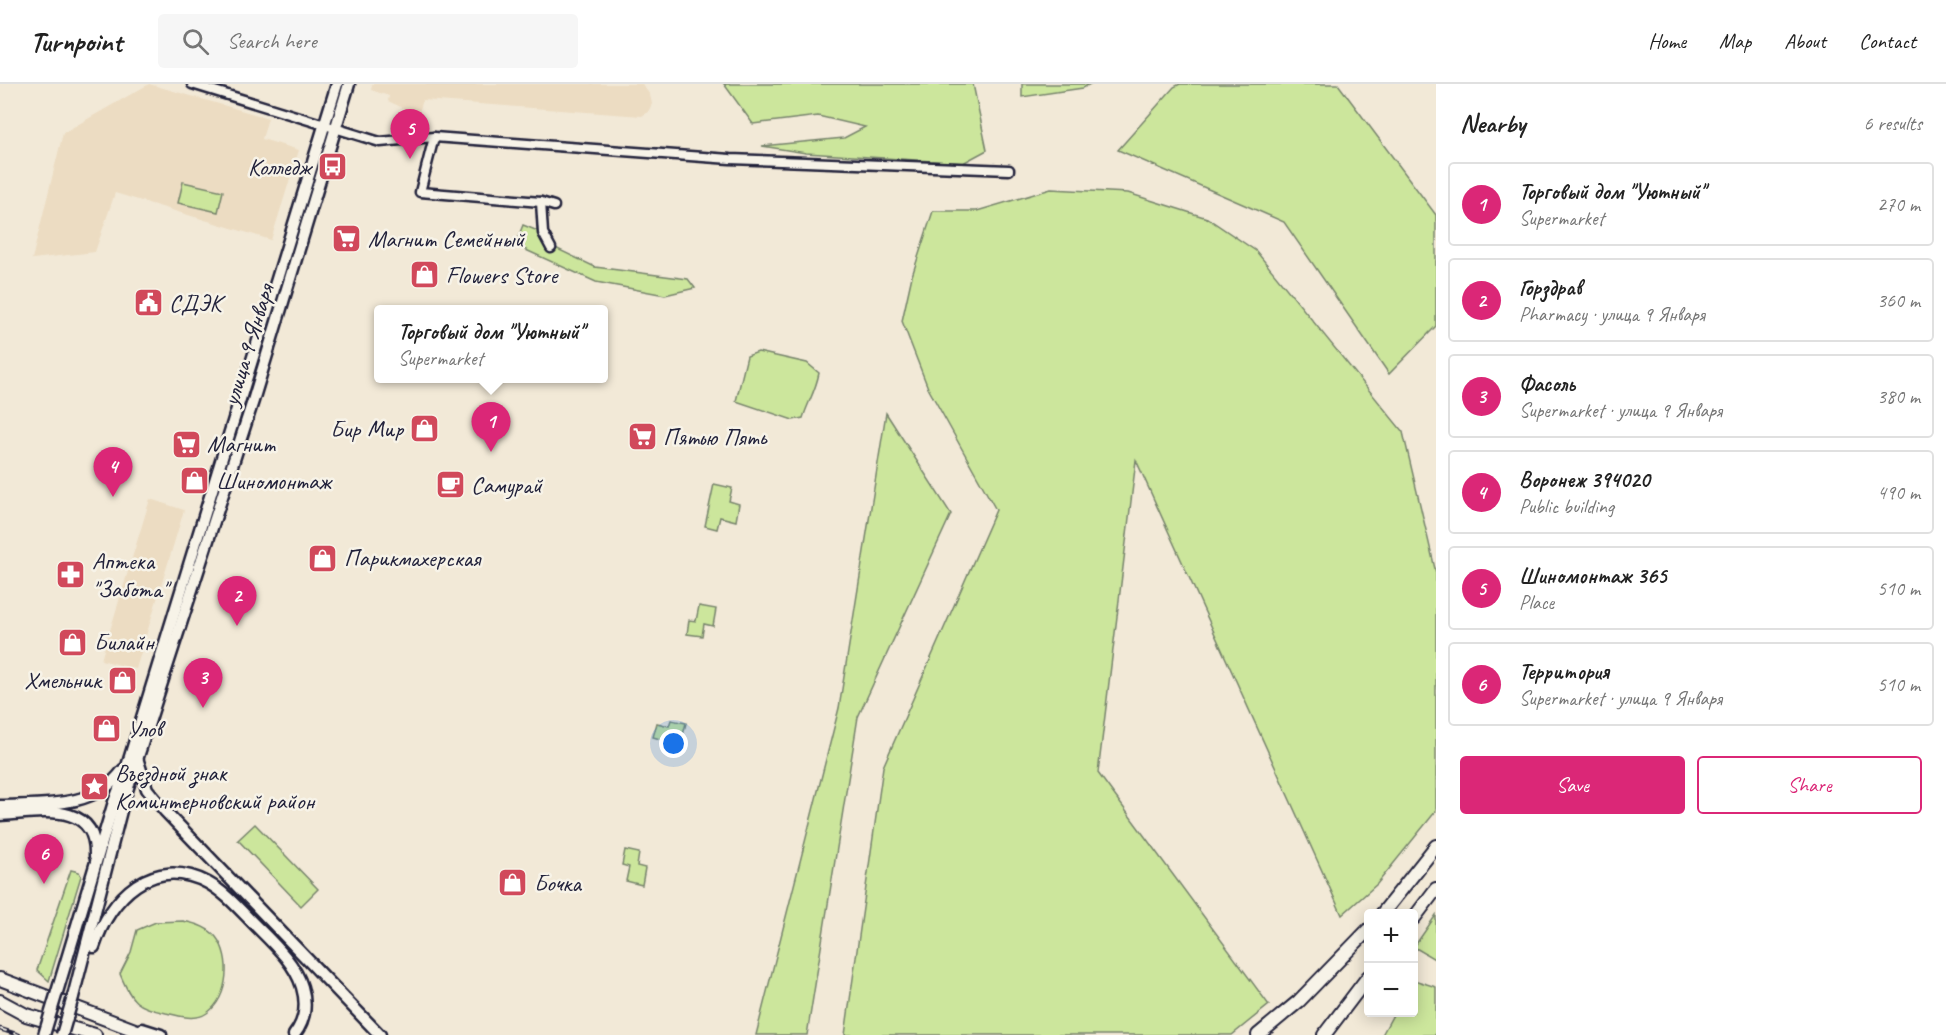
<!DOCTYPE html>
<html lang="en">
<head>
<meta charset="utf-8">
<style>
	:root { --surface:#fff; --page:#f6f6f6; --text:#222; --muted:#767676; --line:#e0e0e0; --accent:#db2777 }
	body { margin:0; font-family:Caveat,sans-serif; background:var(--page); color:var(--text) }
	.controls { position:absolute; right:18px; bottom:18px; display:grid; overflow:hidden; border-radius:6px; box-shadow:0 3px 15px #0003 }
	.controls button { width:54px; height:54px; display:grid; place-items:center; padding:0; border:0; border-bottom:2px solid var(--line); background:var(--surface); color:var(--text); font:30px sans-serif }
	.you { position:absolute; left:674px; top:660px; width:21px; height:21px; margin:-15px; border:4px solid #fff; border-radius:50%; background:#1a73e8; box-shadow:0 0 0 9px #1a73e833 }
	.badge { display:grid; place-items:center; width:39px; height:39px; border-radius:50%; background:var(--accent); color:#fff; font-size:20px; font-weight:700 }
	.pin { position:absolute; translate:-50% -50px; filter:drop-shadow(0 2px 3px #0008) }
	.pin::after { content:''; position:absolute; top:32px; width:21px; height:18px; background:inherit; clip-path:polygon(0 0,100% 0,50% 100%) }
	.popup { position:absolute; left:374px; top:221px; width:234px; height:78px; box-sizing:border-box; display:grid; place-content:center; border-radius:6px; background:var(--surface); filter:drop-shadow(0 2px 4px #0005); font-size:20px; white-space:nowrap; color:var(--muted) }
	.popup b { font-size:22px; color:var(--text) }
	.popup::after { content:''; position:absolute; left:50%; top:100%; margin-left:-12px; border:12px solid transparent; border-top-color:var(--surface) }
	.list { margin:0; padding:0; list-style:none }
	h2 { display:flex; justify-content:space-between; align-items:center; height:78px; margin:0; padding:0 24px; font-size:26px }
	h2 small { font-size:20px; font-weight:400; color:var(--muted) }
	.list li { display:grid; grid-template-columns:39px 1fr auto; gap:18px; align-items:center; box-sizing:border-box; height:84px; margin:0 12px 12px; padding:0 12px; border:2px solid var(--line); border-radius:6px }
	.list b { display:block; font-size:22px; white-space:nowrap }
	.list p { margin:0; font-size:20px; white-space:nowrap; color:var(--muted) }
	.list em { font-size:20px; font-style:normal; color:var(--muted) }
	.actions { display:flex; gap:12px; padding:18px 24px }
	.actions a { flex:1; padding:14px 0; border:2px solid var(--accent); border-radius:6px; text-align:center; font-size:21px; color:var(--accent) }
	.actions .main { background:var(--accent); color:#fff }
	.icon { flex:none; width:33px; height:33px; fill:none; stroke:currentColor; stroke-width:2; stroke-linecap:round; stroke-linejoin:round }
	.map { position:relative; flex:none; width:1436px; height:951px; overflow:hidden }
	header { display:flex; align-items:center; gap:36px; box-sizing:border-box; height:84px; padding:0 30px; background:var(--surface); border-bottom:2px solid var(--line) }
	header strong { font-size:28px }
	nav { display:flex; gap:33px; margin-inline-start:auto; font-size:21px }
	.search { width:420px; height:54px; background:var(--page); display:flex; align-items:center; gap:15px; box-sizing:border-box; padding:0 21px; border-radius:6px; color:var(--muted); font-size:22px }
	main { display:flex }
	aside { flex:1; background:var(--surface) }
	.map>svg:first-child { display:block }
	.built { fill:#ecdcc2 }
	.green { fill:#cce69c; stroke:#77846c; stroke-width:1.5 }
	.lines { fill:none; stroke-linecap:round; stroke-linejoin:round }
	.minor-casing { stroke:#22223b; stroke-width:13 }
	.major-casing { stroke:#22223b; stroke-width:15 }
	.highway-casing { stroke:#22223b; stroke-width:16 }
	.minor { stroke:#f7f3e8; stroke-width:8 }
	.major { stroke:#f7f3e8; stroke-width:10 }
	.highway { stroke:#f7f3e8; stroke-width:12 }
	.rail-casing { stroke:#22223b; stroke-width:4.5 }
	.rail { stroke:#f7f3e8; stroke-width:2; stroke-dasharray:7; stroke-linecap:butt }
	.major-bridge-casing { stroke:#22223b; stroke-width:15; stroke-linecap:butt }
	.major-bridge { stroke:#f7f3e8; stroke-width:10 }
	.labels { text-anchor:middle; stroke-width:5; stroke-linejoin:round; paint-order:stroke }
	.poi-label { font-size:24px; fill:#22223b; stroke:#f7f3e8; text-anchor:start }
	.street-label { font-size:24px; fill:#22223b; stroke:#f7f3e8 }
</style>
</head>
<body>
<header>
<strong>Turnpoint</strong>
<div class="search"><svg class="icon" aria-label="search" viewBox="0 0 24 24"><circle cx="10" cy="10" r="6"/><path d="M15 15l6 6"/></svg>Search here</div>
<nav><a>Home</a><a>Map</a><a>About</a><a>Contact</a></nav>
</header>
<main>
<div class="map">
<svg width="1436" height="951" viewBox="0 0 1436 951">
	<rect width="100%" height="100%" fill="#f2e9d7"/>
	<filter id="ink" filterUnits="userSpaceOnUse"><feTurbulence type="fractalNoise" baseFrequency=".0167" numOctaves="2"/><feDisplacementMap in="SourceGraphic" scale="12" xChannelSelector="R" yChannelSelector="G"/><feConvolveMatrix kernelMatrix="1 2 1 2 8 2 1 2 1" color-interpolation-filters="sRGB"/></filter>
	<g filter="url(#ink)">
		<!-- built -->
		<g class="built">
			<polygon points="149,0 268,34 262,55 299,66 271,156 115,109 95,168 32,175 63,49"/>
			<polygon points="372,0 642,0 650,11 652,20 648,28 642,32 423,16 418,31 388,17 389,12 371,6"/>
			<polygon points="150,415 184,426 136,585 101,576"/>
		</g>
		<!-- green -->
		<g class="green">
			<polygon points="724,0 973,0 987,66 963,79 806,69 762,62 844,54 865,43 818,32 753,40"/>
			<polygon points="1022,0 1090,0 1083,4 1022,13"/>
			<polygon points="1180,0 1338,0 1436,131 1436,242 1389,290 1284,138 1118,66 1174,3"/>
			<polygon points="183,98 223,107 218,128 178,119"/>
			<polygon points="1051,105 1128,109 1207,134 1256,167 1403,348 1436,489 1436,727 1377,800 1342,831 1136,376 1098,689 1269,921 1232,951 845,951 883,683 996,426 928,304 902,237 912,192 933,127 977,127"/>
			<polygon points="523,141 543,149 547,160 595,183 688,195 695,204 665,211 596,198 515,161"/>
			<path d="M 758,268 L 807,279 L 819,289 C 816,306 808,318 803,334 L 793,336 L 736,317 L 747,272 Z"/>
			<polygon points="886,329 951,430 858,633 807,951 756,951 839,624"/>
			<polygon points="714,400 732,404 729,417 739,420 736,437 720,433 717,445 705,442"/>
			<polygon points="699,522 716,525 713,542 704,540 702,552 687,550 689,536 696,537"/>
			<polygon points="671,636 686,639 682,655 668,652 667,657 653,653 657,639 669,642"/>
			<polygon points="255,740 318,805 301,822 238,756"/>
			<polygon points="625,766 639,769 637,782 645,784 642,801 626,797 629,783 622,781"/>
			<polygon points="71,786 79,788 81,792 49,897 37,886"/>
			<polygon points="1436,831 1436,876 1414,863"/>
			<path d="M 183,837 C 194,839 208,843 216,853 C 232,873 229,913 207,929 C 194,938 178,931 166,929 C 136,923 132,918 120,890 L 131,868 L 137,846 L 156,838 Z"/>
			<polygon points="1414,896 1436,903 1436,951 1382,951 1394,929 1414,928"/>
		</g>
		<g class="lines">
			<defs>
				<g id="minor">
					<polyline points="192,0 380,58 434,53 730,75 1009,86"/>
					<polyline points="434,53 420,108 541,118 543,149 551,164"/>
					<polyline points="541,118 554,122"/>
				</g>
				<g id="major">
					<polyline points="138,677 147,705 165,727 380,951"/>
					<path d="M 0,722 C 43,720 95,725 123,686"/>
					<path d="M 0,731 C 38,729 97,715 95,772"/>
					<path d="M 94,863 C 110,813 153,770 208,799 C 226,809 241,827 256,842 C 273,859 295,879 302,903 C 307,920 305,937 294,951"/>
					<polyline points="57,908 114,718 124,692 337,0"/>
					<polyline points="73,913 123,719 253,317 349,0"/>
					<polyline points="142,945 161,951"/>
				</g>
				<g id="highway">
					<polyline points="1382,830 1436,762"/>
					<polyline points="1414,834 1436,805"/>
					<polyline points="0,895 148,951"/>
					<polyline points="0,917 26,931 95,951"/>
					<polyline points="1258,951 1299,917 1368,846"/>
					<polyline points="1324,951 1368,893"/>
				</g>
			</defs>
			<!-- minor casing -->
			<use href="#minor" class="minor-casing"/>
			<!-- major casing -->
			<use href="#major" class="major-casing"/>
			<!-- highway casing -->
			<use href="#highway" class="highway-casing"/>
			<!-- minor -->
			<use href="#minor" class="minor"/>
			<!-- major -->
			<use href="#major" class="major"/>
			<!-- highway -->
			<use href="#highway" class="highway"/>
			<defs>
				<polyline id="rail" points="0,945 19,951"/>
			</defs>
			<!-- rail casing -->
			<use href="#rail" class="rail-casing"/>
			<!-- rail -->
			<use href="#rail" class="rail"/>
			<defs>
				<g id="major-bridge">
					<polyline points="44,951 57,908"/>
					<polyline points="62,951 73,913"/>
				</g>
			</defs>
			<!-- major-bridge casing -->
			<use href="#major-bridge" class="major-bridge-casing"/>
			<!-- major-bridge -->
			<use href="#major-bridge" class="major-bridge"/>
		</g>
	</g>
	<!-- icons -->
	<defs>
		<symbol id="bus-square" viewBox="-11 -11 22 22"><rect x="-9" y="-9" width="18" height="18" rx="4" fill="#d1495b" stroke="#f7f3e8"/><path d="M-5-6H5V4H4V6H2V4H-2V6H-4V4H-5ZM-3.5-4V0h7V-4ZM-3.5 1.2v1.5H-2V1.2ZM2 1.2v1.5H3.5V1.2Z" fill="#fff"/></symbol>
		<symbol id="supermarket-square" viewBox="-11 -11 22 22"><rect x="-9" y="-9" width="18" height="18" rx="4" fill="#d1495b" stroke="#f7f3e8"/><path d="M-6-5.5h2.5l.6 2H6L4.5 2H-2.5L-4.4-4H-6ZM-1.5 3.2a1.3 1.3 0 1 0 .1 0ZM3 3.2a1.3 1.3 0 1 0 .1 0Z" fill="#fff"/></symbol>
		<symbol id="shop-square" viewBox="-11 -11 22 22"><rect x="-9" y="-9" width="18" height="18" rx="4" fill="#d1495b" stroke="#f7f3e8"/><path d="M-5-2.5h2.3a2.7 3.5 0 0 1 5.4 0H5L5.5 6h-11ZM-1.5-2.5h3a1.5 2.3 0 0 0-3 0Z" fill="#fff"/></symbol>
		<symbol id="civic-square" viewBox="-11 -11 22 22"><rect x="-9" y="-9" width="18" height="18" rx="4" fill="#d1495b" stroke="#f7f3e8"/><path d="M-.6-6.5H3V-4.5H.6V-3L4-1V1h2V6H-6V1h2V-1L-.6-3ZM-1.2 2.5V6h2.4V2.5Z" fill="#fff"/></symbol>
		<symbol id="cafe-square" viewBox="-11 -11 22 22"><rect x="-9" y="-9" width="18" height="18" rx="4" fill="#d1495b" stroke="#f7f3e8"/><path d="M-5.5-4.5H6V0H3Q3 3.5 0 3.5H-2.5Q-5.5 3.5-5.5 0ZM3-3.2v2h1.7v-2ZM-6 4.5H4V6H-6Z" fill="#fff"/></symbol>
		<symbol id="pharmacy-square" viewBox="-11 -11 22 22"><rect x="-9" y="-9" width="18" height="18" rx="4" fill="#d1495b" stroke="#f7f3e8"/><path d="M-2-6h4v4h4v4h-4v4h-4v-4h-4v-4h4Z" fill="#fff"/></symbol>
		<symbol id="sight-square" viewBox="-11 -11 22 22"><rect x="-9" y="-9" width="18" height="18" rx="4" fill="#d1495b" stroke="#f7f3e8"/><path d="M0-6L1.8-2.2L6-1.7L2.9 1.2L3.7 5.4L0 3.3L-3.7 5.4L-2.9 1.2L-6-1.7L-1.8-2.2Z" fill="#fff"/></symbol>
	</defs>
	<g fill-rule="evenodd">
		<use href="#bus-square" x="316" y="66" width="33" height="33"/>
		<use href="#supermarket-square" x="330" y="138" width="33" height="33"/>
		<use href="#shop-square" x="408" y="174" width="33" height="33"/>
		<use href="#civic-square" x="132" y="202" width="33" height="33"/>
		<use href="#shop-square" x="408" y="328" width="33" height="33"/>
		<use href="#supermarket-square" x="626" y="336" width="33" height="33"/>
		<use href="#supermarket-square" x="170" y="344" width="33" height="33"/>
		<use href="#shop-square" x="178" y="380" width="33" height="33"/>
		<use href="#cafe-square" x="434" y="384" width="33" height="33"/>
		<use href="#shop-square" x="306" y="458" width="33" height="33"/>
		<use href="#pharmacy-square" x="54" y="474" width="33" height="33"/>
		<use href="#shop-square" x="56" y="542" width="33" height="33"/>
		<use href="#shop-square" x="106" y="580" width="33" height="33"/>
		<use href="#shop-square" x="90" y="628" width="33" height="33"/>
		<use href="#sight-square" x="78" y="686" width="33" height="33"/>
		<use href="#shop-square" x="496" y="782" width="33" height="33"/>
	</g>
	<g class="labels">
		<!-- poi labels -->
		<g class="poi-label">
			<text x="311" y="91" text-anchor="end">Колледж</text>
			<text x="368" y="163">Магнит Семейный</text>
			<text x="446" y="199">Flowers Store</text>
			<text x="169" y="227">СДЭК</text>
			<text x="403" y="353" text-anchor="end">Бир Мир</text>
			<text x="663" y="361">Пятью Пять</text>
			<text x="207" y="368">Магнит</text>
			<text x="216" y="405">Шиномонтаж</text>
			<text x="471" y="409">Самурай</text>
			<text x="344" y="482">Парикмахерская</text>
			<text x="92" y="485">Аптека<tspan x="92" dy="28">"Забота"</tspan></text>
			<text x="94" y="566">Билайн</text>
			<text x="101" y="604" text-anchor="end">Хмельник</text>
			<text x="127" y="653">Улов</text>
			<text x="115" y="697">Въездной знак<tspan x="115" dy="28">Коминтерновский район</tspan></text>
			<text x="534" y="807">Бочка</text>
		</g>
		<!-- street labels -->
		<g class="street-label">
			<text transform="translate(248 261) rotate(-73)" y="8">улица 9 Января</text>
		</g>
	</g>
</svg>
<div class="controls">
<button>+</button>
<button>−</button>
</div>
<div class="you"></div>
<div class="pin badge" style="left:491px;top:368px">1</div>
<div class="popup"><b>Торговый дом &quot;Уютный&quot;</b>Supermarket</div>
<div class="pin badge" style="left:237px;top:542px">2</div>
<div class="pin badge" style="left:203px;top:624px">3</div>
<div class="pin badge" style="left:113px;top:413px">4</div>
<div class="pin badge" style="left:410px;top:75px">5</div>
<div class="pin badge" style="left:44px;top:800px">6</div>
</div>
<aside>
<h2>Nearby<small>6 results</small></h2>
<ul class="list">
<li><span class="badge">1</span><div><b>Торговый дом &quot;Уютный&quot;</b><p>Supermarket</p></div><em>270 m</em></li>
<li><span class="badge">2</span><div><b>Горздрав</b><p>Pharmacy · улица 9 Января</p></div><em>360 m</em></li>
<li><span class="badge">3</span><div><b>Фасоль</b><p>Supermarket · улица 9 Января</p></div><em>380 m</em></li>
<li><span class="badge">4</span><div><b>Воронеж 394020</b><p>Public building</p></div><em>490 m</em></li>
<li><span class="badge">5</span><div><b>Шиномонтаж 365</b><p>Place</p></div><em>510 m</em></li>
<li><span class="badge">6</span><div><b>Территория</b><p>Supermarket · улица 9 Января</p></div><em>510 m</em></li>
</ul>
<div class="actions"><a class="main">Save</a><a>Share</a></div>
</aside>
</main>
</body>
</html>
